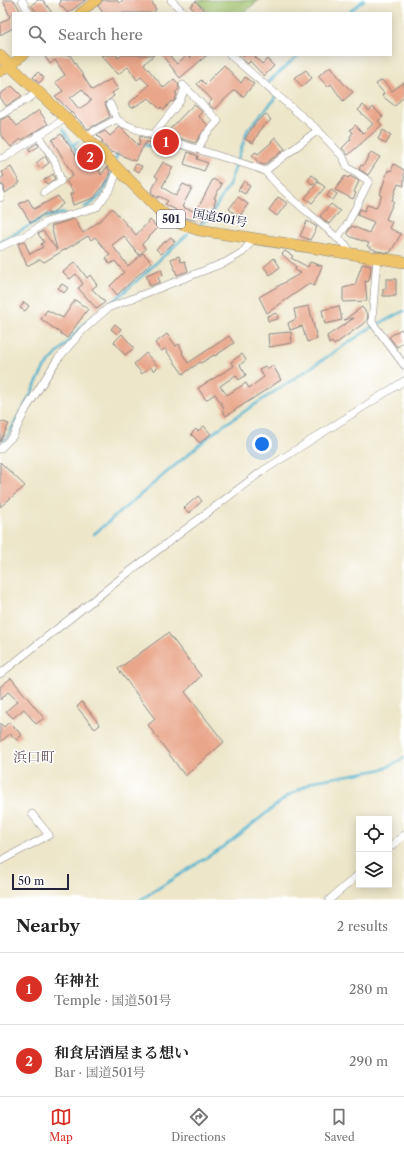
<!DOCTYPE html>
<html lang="en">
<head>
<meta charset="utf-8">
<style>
	:root { --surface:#fff; --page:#f6f6f6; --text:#222; --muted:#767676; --line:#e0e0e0; --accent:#d93025 }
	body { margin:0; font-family:"Libre Caslon Text","Noto Serif JP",serif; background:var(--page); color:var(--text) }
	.controls { position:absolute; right:12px; bottom:12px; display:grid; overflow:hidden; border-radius:0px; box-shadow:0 2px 10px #0003 }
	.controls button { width:36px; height:36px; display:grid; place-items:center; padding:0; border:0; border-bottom:1px solid var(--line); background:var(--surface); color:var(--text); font:20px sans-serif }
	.scale { position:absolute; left:12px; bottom:10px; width:57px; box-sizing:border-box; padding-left:4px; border:2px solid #22223b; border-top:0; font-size:11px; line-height:14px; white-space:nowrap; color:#22223b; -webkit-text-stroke:3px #fff; paint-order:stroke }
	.you { position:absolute; left:262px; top:444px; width:14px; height:14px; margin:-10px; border:3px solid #fff; border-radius:50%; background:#1a73e8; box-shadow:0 0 0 6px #1a73e833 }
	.badge { display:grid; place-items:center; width:26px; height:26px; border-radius:50%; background:var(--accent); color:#fff; font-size:13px; font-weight:700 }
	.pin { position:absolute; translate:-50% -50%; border:2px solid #fff; box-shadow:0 1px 4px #0006 }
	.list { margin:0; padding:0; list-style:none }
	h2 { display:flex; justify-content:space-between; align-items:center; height:52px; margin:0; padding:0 16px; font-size:17px }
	h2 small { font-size:13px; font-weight:400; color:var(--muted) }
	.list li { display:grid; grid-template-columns:26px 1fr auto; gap:12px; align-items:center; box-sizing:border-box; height:72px; padding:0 16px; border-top:1px solid var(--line) }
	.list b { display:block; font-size:15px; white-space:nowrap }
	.list p { margin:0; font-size:13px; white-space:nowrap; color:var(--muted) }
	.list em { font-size:13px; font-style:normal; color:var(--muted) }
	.icon { flex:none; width:22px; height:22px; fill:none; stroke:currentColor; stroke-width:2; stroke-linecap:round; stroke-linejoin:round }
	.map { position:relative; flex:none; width:404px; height:900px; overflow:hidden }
	.search { position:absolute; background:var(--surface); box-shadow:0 2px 10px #0003; left:12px; right:12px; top:12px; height:44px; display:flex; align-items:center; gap:10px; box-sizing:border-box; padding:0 14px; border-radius:0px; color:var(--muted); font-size:15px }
	.sheet { height:196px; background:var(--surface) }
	nav { display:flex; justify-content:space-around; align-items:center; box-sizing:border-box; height:56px; border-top:1px solid var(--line); background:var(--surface); font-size:11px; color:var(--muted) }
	nav a { display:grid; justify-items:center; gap:2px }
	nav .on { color:var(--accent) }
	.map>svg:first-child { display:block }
	.green { fill:#9fc069; stroke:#607152 }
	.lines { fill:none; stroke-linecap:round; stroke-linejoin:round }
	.stream { stroke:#50b3cf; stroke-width:2.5 }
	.building { fill:#e9a68a; fill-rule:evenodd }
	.minor-casing { stroke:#888482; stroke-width:8 }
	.major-casing { stroke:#888482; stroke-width:10 }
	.highway-casing { stroke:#888482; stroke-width:12 }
	.minor { stroke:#fff; stroke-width:7 }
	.major { stroke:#efc469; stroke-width:9 }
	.highway { stroke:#efc469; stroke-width:11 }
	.labels { text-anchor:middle; stroke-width:3; stroke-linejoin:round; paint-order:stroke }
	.shield { fill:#fff; stroke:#646476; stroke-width:1 }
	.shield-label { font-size:11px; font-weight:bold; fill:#22223b }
	.street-label { font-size:12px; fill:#22223b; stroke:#fff }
	.quarter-label { font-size:14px; fill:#685057; stroke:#fff }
</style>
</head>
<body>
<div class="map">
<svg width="404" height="900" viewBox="0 0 404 900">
	<rect width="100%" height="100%" fill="#fff"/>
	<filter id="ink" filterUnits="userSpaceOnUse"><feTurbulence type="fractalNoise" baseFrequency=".025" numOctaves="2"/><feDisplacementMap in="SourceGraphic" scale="8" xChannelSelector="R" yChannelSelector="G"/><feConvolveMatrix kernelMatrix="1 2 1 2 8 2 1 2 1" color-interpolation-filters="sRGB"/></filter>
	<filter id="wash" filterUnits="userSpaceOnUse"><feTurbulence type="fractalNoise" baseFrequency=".012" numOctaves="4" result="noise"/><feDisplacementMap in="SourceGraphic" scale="16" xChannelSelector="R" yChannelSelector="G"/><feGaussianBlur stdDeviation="0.9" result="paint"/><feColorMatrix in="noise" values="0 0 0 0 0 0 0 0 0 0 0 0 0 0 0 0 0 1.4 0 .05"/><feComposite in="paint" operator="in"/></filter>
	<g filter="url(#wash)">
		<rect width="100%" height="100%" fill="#ede6c9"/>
		<!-- green -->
		<polygon class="green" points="197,0 259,0 243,13 208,13"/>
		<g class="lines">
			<!-- stream -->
			<g class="stream">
				<polyline points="348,13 364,0"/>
				<polyline points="266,84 299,55"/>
				<polyline points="63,129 80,157 80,161"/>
				<polyline points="133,144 173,148 205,155"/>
				<polyline points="73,145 79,141"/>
				<polyline points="115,160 119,151"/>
				<path d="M 85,207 C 102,199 107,186 113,170"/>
				<polyline points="201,224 209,218 229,185 248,129 275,99 275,96"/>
				<polyline points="0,242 45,217 65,213"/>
				<path d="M 108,305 C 137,283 161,257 188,234"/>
				<polyline points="24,407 44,368 86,322 98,313"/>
				<polyline points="0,444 7,438 21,411"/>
				<polyline points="94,534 218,429 372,327 404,311"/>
				<polyline points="140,900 226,845 288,796 314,781 384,769 404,758"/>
			</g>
		</g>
		<g id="blocks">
			<!-- building -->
			<g class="building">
				<polygon points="3,0 14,0 22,13 13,13 13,28 0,35 0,24 10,17"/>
				<polygon points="38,0 43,0 52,13 37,13 31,5"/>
				<polygon points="60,0 86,0 68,13 59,4 61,2"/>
				<polygon points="103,0 117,0 119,3 123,0 151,0 156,10 153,13 103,13 98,6"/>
				<polygon points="196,1 206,13 196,13 190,6"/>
				<path d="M 44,55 L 70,55 L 92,90 L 111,79 L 118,89 L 112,93 L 114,96 L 105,103 L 110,117 L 88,129 L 55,96 L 63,91 L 55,82 L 65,75 L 55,60 L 50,64 ZM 82,89 L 91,101 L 79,109 L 70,98 Z"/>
				<polygon points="101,55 117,55 118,58 122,55 154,55 144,64 164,88 174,79 178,83 179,89 175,93 177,94 175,100 173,102 171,101 164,110 161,107 160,109 149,98 132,108 128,104 149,85 141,77 137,80 128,67 118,74"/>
				<polygon points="162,55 169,55 177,64 187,55 190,58 193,55 207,55 180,78"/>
				<polygon points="238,55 257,55 255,57 262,64 267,59 274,66 264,76 250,61 248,64"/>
				<polygon points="224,65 241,83 245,77 254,84 243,97 235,90 214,109 208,104 212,100 197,84 201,80 205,84"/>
				<polygon points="331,66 343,83 353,92 343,101 331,84 328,87 318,76"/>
				<polygon points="306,70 312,78 302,87 294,78"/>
				<polygon points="38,72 44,78 39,83 33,77"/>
				<polygon points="382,80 392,91 404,82 404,96 395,106 382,96 384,93 376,84"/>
				<polygon points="12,86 22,96 6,106 0,97 0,94"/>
				<polygon points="194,104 202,112 198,116 208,125 195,143 179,138 173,134 174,133 170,129"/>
				<polygon points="363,105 369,111 373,107 383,117 378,121 382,125 348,155 342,148 351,139 350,137 353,132 350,130 355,125 363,133 373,124 358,110"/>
				<polygon points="39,110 48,124 22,140 21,139 11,147 0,134 0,120 9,116 17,126"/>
				<polygon points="266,114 271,120 262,127 253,143 245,139 255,123"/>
				<polygon points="120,127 139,146 140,136 154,141 154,143 146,142 135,161 114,152 112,153 101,142 103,141 97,135 105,131 110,136"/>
				<polygon points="383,130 391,135 386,144 378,139"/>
				<polygon points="61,134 79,159 88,152 91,151 95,156 101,175 107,167 110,171 107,180 94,198 73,205 70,194 74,193 66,181 73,175 52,140"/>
				<polygon points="275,137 285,149 264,165 259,163 252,155 256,152 258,154 272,142 271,141"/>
				<polygon points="37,143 39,146 30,152 28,149"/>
				<polygon points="188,152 198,156 197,159 208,163 204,171 184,164"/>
				<polygon points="371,152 380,157 368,175 359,169 361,165 363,166"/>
				<polygon points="45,156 49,163 41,169 36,163"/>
				<polygon points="163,162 173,167 162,187 176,196 183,184 192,188 182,207 196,212 213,179 222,184 214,198 216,199 214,204 215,205 212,211 208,209 202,222 182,217 174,212 176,210 165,204 168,201 159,196 158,198 155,196 151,192 158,178 155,176"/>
				<polygon points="136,164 142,166 139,172 133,169"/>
				<polygon points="394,164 404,170 404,186 398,184 392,200 394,201 386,219 392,222 389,228 401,234 390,253 377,251 367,246 369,243 351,237 347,233 352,226 369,233 374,222 357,215 360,209 365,211 367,205 376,208 382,195 380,194 388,170 391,171"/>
				<polygon points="11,167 20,183 5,193 4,186 0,184 0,179 4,176 2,172"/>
				<polygon points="53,174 55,179 47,184 44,180"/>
				<polygon points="312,175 318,180 313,185 308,180"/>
				<polygon points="345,176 348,178 350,176 359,181 354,192 356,193 353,199 335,190"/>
				<polygon points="244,181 250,186 245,194 238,190"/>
				<polygon points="318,182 325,187 312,203 305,198"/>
				<polygon points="331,190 337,194 333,200 327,196"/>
				<polygon points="58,196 63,204 49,215 48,211 31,223 19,204 28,199 34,209"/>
				<polygon points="238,197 248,204 239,217 229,209"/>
				<polygon points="278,197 287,203 277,216 269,210"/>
				<polygon points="331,204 340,211 329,224 320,216"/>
				<polygon points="112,208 136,235 150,220 158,228 142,244 146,249 139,255 124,236 112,245 128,266 143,253 152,262 117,295 110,286 124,272 115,261 110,264 106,258 110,255 95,237 91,240 88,236 44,262 40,259 27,266 18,244 24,241 30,254 43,247 41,244 44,242 38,234 43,231 57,250 51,226 74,219 83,233 102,219"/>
				<polygon points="307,221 317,227 310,240 300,236"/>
				<polygon points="171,237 175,242 161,254 156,249"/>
				<polygon points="285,251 293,256 291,258 308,267 310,262 322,266 314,286 309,284 267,313 259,297 301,273 295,270 296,267 282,254"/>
				<polygon points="179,256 181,262 185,261 188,271 177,275 171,259"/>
				<polygon points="274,258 280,267 270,275 264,267"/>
				<polygon points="75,262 87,278 90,275 97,285 92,289 105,302 97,309 78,288 83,284 76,274 70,279 63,272"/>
				<polygon points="362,264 371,266 370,276 368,282 365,281 367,301 343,302 343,288 355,285"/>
				<polygon points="161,269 163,275 158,277 160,282 150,286 146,275"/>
				<polygon points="386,279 396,279 396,296 383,296 383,289 386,289"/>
				<polygon points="62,284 68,288 64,293 58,288"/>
				<polygon points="75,300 88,309 67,338 41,319 47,310 63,318"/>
				<polygon points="24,302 29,306 25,311 20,308"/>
				<polygon points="309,306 317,339 307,342 302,326 290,330 288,323 296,319 294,309"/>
				<polygon points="339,306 342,320 325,324 322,310"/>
				<polygon points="362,307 368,315 367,321 334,345 332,342 329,344 327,336 354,318 344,320"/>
				<polygon points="277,313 278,319 268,321 267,316"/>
				<polygon points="115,324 121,329 117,334 111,329"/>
				<polygon points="401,329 404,333 404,342 397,347 389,337"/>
				<polygon points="291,332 292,343 269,347 268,334"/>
				<polygon points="122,334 134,348 125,355 114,342"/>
				<polygon points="167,334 176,346 179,344 183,352 182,353 188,363 229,336 234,343 215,356 214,355 201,363 200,362 183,374 165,349 161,351 155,343"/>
				<polygon points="146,353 158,367 154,371 150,367 142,374 134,364"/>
				<polygon points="242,354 246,360 240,365 246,375 239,380 236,375 220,386 227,395 246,383 249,388 264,377 259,369 265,366 267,369 273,365 281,380 226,416 222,410 224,408 215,394 206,400 198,388 234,366 231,362"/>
				<polygon points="0,421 9,424 0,442"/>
				<polygon points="204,426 211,434 200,443 191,434 196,429 198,431"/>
				<polygon points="0,462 25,486 0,507"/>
				<polygon points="198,496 202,501 189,513 184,508"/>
				<polygon points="168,633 201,676 185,692 224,742 185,776 148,725 155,719 118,669"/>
				<polygon points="11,678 44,718 36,724 24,709 13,718 6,711 18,701 8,692 0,700 0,687"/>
				<polygon points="82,702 100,725 95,729 77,707"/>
				<polygon points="9,722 22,735 17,740 10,734 0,742 0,723 4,727"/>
			</g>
		</g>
	</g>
	<g filter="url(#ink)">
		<use href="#blocks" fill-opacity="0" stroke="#888482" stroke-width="1"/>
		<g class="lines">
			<defs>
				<g id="minor">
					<polyline points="22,0 29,13"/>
					<polyline points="171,0 184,13"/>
					<polyline points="230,55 318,130 343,157 348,168 369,181 348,223 337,238 346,245 350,252"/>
					<polyline points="183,85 218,121 206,134 198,149"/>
					<polyline points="110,104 117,119"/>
					<polyline points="0,115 31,97 37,91"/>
					<polyline points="154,134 180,101 185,88"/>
					<polyline points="38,135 55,162 61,181 44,192"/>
					<path d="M 85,136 L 117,119 C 124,130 244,162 265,171 L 318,130"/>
					<polyline points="0,158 4,158 66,118"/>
					<path d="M 265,171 C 285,196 313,215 337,238"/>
					<polyline points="0,189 0,198"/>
					<polyline points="0,247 30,233 46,222 97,207 111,188 118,168"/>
					<polyline points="377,257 372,322 404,365"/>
					<polyline points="0,449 13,436 26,409 57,360 83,330 108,308 226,262 243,252 254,238"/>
					<polyline points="0,674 125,575 261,472 404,381"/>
					<polyline points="389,848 404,835"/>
					<polyline points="0,861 49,835 32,814"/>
					<polyline points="329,900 359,874"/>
				</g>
				<g id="major">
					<polyline points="80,13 97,0"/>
					<polyline points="0,72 24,55"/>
				</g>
				<polyline id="highway" points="0,56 85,136 161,212 179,223 199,230 404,262"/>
			</defs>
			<!-- minor casing -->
			<use href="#minor" class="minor-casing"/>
			<!-- major casing -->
			<use href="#major" class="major-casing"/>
			<!-- highway casing -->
			<use href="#highway" class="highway-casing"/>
			<!-- minor -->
			<use href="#minor" class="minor"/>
			<!-- major -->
			<use href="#major" class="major"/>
			<!-- highway -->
			<use href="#highway" class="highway"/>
		</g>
	</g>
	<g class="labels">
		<!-- shield labels -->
		<rect class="shield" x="157" y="210" width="28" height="18" rx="3"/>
		<g class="shield-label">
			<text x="171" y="223">501</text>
		</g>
		<!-- street labels -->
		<g class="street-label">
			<text transform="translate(220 218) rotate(10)" y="4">国道501号</text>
		</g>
		<!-- quarter labels -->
		<g class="quarter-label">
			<text x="34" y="762">浜口町</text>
		</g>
	</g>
</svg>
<div class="controls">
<button><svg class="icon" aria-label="locate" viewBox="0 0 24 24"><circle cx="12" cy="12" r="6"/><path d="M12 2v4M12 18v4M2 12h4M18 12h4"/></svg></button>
<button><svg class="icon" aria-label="layers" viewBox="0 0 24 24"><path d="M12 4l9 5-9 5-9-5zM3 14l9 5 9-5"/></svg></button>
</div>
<div class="scale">50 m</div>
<div class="you"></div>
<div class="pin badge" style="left:166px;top:142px">1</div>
<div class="pin badge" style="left:90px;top:157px">2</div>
<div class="search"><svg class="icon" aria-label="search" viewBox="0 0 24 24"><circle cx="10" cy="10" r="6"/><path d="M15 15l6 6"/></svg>Search here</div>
</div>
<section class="sheet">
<h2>Nearby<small>2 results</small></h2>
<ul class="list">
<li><span class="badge">1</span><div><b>年神社</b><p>Temple · 国道501号</p></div><em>280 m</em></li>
<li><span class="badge">2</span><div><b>和食居酒屋まる想い</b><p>Bar · 国道501号</p></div><em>290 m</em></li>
</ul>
</section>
<nav>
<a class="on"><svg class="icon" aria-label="map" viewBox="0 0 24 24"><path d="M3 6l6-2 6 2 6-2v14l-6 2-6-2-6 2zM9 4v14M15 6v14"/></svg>Map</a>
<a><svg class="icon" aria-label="directions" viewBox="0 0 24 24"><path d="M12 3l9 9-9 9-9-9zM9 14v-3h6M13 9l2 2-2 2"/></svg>Directions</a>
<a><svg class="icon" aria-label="saved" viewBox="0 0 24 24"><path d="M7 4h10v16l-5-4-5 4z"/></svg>Saved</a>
</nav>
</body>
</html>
